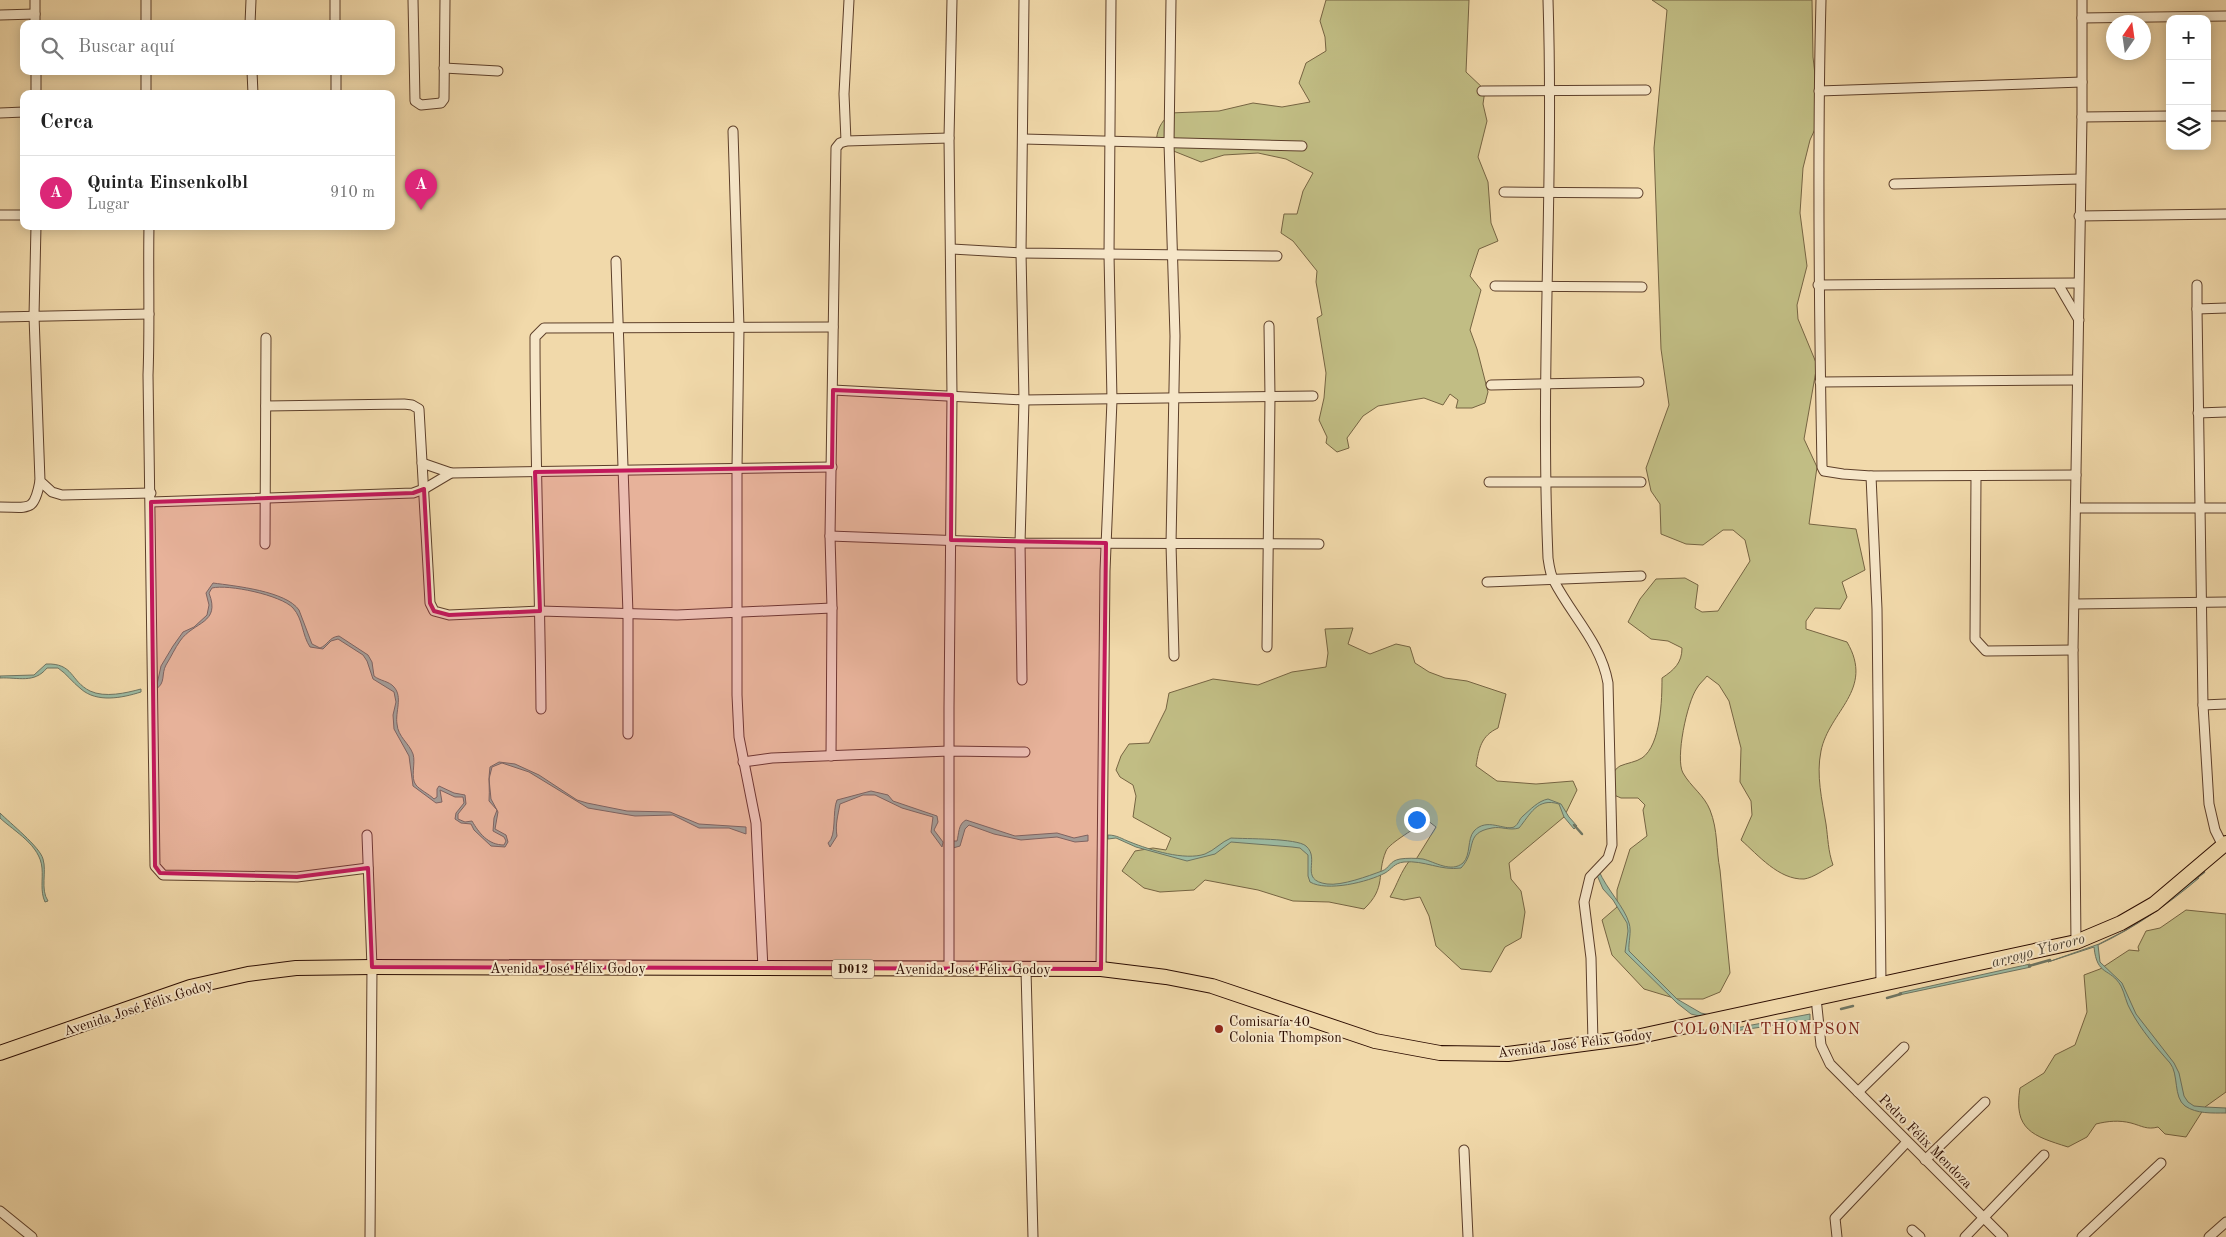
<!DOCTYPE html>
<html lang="es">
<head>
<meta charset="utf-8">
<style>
	:root { --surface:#fff; --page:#f2f2f2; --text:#222; --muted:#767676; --line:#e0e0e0; --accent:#db2777 }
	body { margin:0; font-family:"Old Standard TT",serif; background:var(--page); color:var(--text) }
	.controls { position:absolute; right:15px; top:15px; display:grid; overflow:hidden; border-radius:10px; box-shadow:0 2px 12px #0003 }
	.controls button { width:45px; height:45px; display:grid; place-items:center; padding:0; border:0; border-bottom:1px solid var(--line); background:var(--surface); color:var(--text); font:25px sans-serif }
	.compass { position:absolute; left:2106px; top:15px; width:45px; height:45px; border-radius:50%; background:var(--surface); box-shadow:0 2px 12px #0003; rotate:13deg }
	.you { position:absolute; left:1416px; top:819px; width:18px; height:18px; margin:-12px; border:4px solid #fff; border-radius:50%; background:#1a73e8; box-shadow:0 0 0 8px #1a73e833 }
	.badge { display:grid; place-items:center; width:32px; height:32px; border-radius:50%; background:var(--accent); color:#fff; font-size:16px; font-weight:700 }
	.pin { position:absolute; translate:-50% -41px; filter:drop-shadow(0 1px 2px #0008) }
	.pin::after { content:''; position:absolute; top:26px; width:18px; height:15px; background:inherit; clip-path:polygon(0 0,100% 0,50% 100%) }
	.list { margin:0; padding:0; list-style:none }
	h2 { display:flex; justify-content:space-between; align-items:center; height:65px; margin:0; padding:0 20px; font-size:21px }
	h2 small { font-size:16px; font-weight:400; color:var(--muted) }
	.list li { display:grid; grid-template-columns:32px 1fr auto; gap:15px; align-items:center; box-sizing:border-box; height:75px; padding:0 20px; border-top:1px solid var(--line) }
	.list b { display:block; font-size:19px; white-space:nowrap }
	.list p { margin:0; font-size:16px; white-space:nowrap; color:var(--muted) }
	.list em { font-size:16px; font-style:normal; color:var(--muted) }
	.icon { flex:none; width:28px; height:28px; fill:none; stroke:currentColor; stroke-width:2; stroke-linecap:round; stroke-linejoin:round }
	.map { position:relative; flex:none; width:2226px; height:1237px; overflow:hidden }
	.search { position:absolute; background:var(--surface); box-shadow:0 2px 12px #0003; left:20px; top:20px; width:375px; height:55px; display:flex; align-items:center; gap:12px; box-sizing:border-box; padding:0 18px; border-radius:10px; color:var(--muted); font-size:19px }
	.panel { position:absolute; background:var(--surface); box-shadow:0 2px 12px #0003; left:20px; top:90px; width:375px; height:140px; border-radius:10px }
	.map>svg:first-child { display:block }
	.green { fill:#c1bd84; stroke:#766442 }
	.water { fill:#9cbba3; stroke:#6f7562 }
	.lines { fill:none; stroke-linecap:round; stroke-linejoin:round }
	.stream { stroke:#6f7562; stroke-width:2.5 }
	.street-casing { stroke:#5d3f2a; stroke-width:11 }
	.primary-casing { stroke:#2c0c00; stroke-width:16 }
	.street { stroke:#f6e6c8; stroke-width:9 }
	.primary { stroke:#f1d9aa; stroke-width:14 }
	.marked { fill:#c2185b; fill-opacity:0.2; stroke:#c2185b; stroke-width:4; stroke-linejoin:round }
	.poi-dot { fill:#8f2418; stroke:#f6e6c8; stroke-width:2 }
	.labels { text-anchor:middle; stroke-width:4; stroke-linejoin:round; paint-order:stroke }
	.shield { fill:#f6e6c8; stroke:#694d3c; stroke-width:1 }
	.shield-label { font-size:12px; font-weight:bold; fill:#2c0c00 }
	.street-label { font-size:14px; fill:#2c0c00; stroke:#f6e6c8 }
	.poi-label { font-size:14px; fill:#2c0c00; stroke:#f6e6c8; text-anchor:start }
	.water-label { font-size:15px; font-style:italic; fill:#534939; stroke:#f6e6c8 }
	.quarter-label { font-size:16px; letter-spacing:1px; fill:#7a1f14; stroke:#f6e6c8 }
</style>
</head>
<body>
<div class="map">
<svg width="2226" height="1237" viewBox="0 0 2226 1237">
	<rect width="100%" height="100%" fill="#f1d9aa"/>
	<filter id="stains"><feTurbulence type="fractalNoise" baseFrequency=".004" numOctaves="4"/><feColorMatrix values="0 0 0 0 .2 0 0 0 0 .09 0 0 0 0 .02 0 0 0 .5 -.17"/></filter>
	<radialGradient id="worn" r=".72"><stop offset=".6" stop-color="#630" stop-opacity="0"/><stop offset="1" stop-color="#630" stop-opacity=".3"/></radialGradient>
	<!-- green -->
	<g class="green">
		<path d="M 1326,0 L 1469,0 L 1466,72 L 1485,90 L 1483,104 L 1487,121 L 1478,157 L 1488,182 L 1491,223 L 1498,241 L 1479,249 L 1470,276 L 1481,290 L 1470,330 L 1477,349 L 1488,392 L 1485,403 L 1472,408 L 1456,408 L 1458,400 L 1450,394 L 1443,405 L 1424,398 L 1378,406 L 1363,416 L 1347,438 L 1349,448 L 1337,452 L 1326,443 L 1327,437 L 1319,420 L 1324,398 L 1326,373 L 1317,318 L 1322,315 L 1316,282 L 1317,271 L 1293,241 L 1281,233 L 1284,214 L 1297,214 L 1303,191 L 1313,173 L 1286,159 L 1258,153 L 1224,155 L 1201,162 L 1156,144 C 1157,129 1160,124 1170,113 L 1219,111 L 1253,103 L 1282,107 L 1310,102 L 1299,83 L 1306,63 L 1326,51 L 1325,37 L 1320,21 Z"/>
		<path d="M 1652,0 L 1812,0 L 1813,57 L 1820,118 L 1810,140 L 1803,168 L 1800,213 L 1807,266 L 1797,305 L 1798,319 L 1817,365 L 1804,439 L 1817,467 L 1809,524 L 1856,529 L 1865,570 L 1842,582 L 1847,597 L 1840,609 L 1815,608 L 1806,621 L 1806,629 L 1847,642 C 1875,690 1829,711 1821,751 C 1816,775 1822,800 1826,824 C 1828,838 1828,851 1833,865 C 1825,869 1813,878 1804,879 C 1779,880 1758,855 1741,840 L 1752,815 L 1751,801 L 1740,782 L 1741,748 L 1729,701 L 1719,685 L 1707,676 C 1704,680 1699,684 1697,688 C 1687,702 1675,759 1683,773 C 1691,787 1704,795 1710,810 C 1718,830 1716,850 1720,870 L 1730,973 L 1720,992 L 1703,999 L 1677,999 L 1644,989 L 1612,955 L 1602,920 L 1617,907 L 1617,890 L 1630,849 L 1647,836 L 1643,810 L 1645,805 L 1638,798 L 1621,798 L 1607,792 C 1609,784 1612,770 1620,766 C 1627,763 1636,762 1642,758 C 1661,745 1662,699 1662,678 C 1674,670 1682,663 1682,648 L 1668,641 L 1651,639 L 1628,622 L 1640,599 L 1656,579 L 1685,578 L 1698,585 L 1695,608 L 1702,612 L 1718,611 L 1750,561 L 1745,540 L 1733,530 L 1723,530 L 1703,545 L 1686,544 L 1661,534 L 1660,504 L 1651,491 L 1646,468 L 1669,405 L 1661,349 L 1654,148 L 1667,10 Z"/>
		<path d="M 1353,628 L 1348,644 L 1370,654 L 1396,644 L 1410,647 L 1415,663 L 1429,672 L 1445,678 L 1467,681 L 1506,694 L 1498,728 C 1481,736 1479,748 1476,766 L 1497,781 L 1536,784 L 1573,781 L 1577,790 L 1564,817 L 1509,863 L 1511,879 L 1521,891 L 1525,912 L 1521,938 L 1505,947 L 1491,972 L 1461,969 L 1436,946 L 1429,916 L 1420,897 L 1404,900 L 1390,897 C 1398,883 1400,873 1410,860 L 1415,861 L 1436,827 L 1427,820 C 1418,827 1389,843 1386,851 C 1376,875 1387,887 1364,909 L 1329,902 L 1293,901 L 1258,890 L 1205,880 L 1194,890 L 1160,892 L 1144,888 L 1122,871 L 1135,851 L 1153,848 L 1166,850 L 1171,838 L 1133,817 L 1136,796 L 1133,785 L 1120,777 L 1116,770 L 1121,756 L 1129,744 L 1149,743 L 1166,709 L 1169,693 L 1213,679 L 1258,685 L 1292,672 L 1326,667 L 1328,653 L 1325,629 Z"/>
		<path d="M 2186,910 L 2226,914 L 2226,1092 L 2205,1107 L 2186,1137 L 2165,1134 L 2158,1127 C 2147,1130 2142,1126 2131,1123 C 2119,1120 2108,1121 2096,1124 L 2087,1137 L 2068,1147 C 2033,1136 2013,1130 2020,1088 L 2044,1073 L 2055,1055 L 2075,1045 L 2087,1012 L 2084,975 L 2100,969 L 2129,950 L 2139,951 L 2138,947 L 2146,931 L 2160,928 Z"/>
	</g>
	<!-- water -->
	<g class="water">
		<path d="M 213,583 C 235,586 286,591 299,610 L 312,644 L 320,648 C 328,645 329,637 339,636 L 368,655 L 372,662 L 374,676 C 380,681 389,681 394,687 C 403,697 395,712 397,724 C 398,737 409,743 413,754 C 416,763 410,778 416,785 C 420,790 429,794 434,799 L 437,797 L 437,789 L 439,786 L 454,793 L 465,795 L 466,804 L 458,814 L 458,819 L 465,822 L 472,821 C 479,833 488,845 504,845 L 506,841 L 504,837 L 493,831 L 494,818 L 497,810 L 489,801 C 490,789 488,779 490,767 L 499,762 L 515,764 L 539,775 L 577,800 L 587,803 L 627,811 L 670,812 L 699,824 L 746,827 L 746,834 L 729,828 L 699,828 L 673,815 L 635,816 L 588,808 L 529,772 L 502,763 L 492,767 L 489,779 L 491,799 L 498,812 L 495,829 L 506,835 L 508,842 L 505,847 L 491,846 L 474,830 L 471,824 L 461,823 L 455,819 L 456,813 L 464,803 L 463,797 L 455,797 L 440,790 L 442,802 L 436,803 L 413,786 L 409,756 L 394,729 L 393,715 L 396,702 L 394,692 L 373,679 L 367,661 L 363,655 L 338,639 L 331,641 L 323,649 L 310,647 C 302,635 303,619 293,608 C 281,595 228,584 212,588 L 209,593 C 221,624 194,621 180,641 C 175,648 171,657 166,665 C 161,674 166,683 156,689 L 161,666 L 173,646 L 183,632 L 194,627 L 207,615 L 209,605 L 206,593 Z"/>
		<path d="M 46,664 C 74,663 70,681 90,691 C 105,698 126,693 141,689 L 141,692 C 122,698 97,703 81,689 C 72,682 67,674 58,668 L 47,668 C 34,684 18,677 0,678 L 0,676 L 34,675 Z"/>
		<path d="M 871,791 L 888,795 L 893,801 L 937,816 L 938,822 L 934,830 L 943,842 L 942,847 L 931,832 L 933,817 L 902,808 L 875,795 L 863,795 L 840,804 C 838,815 835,825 837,836 L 830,847 L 828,843 C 837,836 832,811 837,800 Z"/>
		<path d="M 1548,799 L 1561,804 L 1569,817 L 1577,826 L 1574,829 L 1564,817 L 1559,804 C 1537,797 1530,815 1519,828 C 1509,831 1501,826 1492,828 C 1463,833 1478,850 1461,868 C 1441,871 1424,860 1404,862 C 1394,863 1392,869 1385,873 C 1368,882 1327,892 1310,882 L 1308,876 L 1308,855 L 1300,848 L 1292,847 L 1231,842 L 1215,854 L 1187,861 L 1136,847 L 1116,838 L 1108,839 L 1108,835 C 1117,835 1122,839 1130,842 C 1150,850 1185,861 1205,854 C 1215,850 1221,842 1231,838 C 1245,839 1297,838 1306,846 C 1321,859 1298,880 1327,884 C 1342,886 1368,876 1382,871 C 1390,868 1389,861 1400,859 C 1406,858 1416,858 1423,859 C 1435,862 1451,873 1463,863 C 1471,855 1467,839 1474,831 C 1487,817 1504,831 1514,827 C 1519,824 1519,819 1523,816 C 1531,809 1538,801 1548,799 Z"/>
		<path d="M 0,813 C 10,823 40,847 43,859 C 47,872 40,889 48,901 L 45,902 C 40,891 43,880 42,868 C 40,845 15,832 0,818 Z"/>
		<path d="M 966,820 L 1015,836 L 1057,833 L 1074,838 L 1088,835 L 1088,841 L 1075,842 L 1057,837 L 1021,840 L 994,834 L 969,825 L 965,829 L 960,846 L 953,848 L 953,841 L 957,841 C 959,834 958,824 966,820 Z"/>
		<path d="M 1599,871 C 1606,888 1625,908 1629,923 C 1632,932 1628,942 1629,951 L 1677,999 L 1701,1013 L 1710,1015 L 1703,1017 L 1691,1014 L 1677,1003 L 1625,952 L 1628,931 L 1627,923 L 1613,900 L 1603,889 L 1596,873 Z"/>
		<path d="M 2197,877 L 2199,878 C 2167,905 2136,927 2098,945 L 2100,962 L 2122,983 L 2136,1014 L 2174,1063 L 2179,1073 L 2184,1096 L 2188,1102 L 2194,1106 L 2205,1107 L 2226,1108 L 2226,1113 C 2212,1113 2197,1114 2185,1106 C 2173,1097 2179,1074 2170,1063 C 2156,1047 2141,1030 2131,1011 C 2126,1003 2125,994 2121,986 C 2110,967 2097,977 2094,947 L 2048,962 L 2099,944 L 2126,930 L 2160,908 Z"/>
		<polygon points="2030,964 2031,967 1899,995 1899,993"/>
		<polygon points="1810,1014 1810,1020 1714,1034 1713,1029 1734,1024 1736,1028"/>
	</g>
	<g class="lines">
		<!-- stream -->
		<g class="stream">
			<polyline points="1574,825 1582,834"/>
			<polyline points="2195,879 2204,872"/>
			<polyline points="2029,966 2050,960"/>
			<polyline points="1887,998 1901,994"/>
			<polyline points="1841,1009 1853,1006"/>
		</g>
		<defs>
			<g id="street">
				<polyline points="35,0 35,24"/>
				<polyline points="146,0 146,24"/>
				<polyline points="335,0 335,24"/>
				<polyline points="413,0 415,101 421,105 441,103 444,99 445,0"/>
				<polyline points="1171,0 1169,143 1175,336 1171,544 1174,656"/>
				<path d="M 1548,0 C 1554,186 1540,372 1548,558 C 1549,565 1550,574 1554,581 C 1572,616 1601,643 1608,683 L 1612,845 L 1608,858 L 1590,877 L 1584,902 L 1591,958 L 1593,1043"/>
				<path d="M 1821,0 C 1817,156 1819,311 1822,467 L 1824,471 L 1843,474 L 1871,476 L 2076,475"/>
				<polyline points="0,15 35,14"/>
				<polyline points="2082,18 2226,16"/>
				<polyline points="250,24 251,0"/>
				<polyline points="444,68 498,71"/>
				<polyline points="36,71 36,94"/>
				<polyline points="146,71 146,94"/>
				<polyline points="252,71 253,94"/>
				<polyline points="336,71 336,94"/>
				<polyline points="1482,91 1646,90"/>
				<polyline points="1819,91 2082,82"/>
				<polyline points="0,113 24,112"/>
				<polyline points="2207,116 2226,116"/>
				<polyline points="2082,117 2170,116"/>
				<polyline points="733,131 739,328 737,468 737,695 739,737 756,823 763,969"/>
				<polyline points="1023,139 1302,146"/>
				<polyline points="846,141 844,94 849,0"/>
				<polyline points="1894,184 2080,179"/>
				<polyline points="1504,192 1638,193"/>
				<polyline points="0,215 24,215"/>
				<polyline points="2079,216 2226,214"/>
				<polyline points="36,226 34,316 40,481 52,492 62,495 151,493"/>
				<path d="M 149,226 C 148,276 150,325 148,375 L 155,866 L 163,875 L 297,877 L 368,868"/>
				<polyline points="952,249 1021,253 1277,256"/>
				<polyline points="616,261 628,614 628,734"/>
				<polyline points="2058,284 2079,320"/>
				<polyline points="1818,285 2078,283"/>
				<polyline points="2197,285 2197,309 2226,308"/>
				<polyline points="1495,286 1642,287"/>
				<polyline points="2197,309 2203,705 2209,804 2215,830 2223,846"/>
				<polyline points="0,317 149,314"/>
				<polyline points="1820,382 2076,380"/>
				<polyline points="1491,385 1639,382"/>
				<polyline points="833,390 1024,400 1313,396"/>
				<polyline points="266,406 404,404 412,405 419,409 430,603 434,611 449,615 540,611 677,615 832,608"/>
				<polyline points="2198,413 2226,412"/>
				<polyline points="422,463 451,473"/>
				<polyline points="1871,476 1877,609 1881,984"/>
				<polyline points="1976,477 1975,639 1986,651 2073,650"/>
				<polyline points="1489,482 1641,482"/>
				<polyline points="151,502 413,493 424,489 451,473 832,467"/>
				<path d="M 0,507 C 29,507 34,513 40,481"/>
				<polyline points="2076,508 2226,508"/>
				<polyline points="830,536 1020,543 1319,544"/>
				<polyline points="265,544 266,338"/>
				<polyline points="1487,582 1641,576"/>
				<polyline points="2076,604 2226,602"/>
				<polyline points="1267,647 1270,397 1269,326"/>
				<polyline points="1022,680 1020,543 1024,400 1021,253 1024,0"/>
				<polyline points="2203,705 2226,704"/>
				<path d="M 541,709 C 540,585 535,461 535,337 L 544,328 L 833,327"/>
				<polyline points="831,756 832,608 830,536 836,148 840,143 846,141 949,138"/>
				<polyline points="743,762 772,758 949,751 1025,752"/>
				<polyline points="367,835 372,967 370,1237"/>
				<polyline points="2076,942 2073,650 2082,117 2082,0"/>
				<polyline points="949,969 949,708 952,395 949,138 952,0"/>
				<polyline points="1101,969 1105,571 1112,400 1109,255 1111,0"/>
				<polyline points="1026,970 1033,1237"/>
				<polyline points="1816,998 1821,1045 1830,1064 2003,1237"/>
				<polyline points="1858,1092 1904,1047"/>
				<polyline points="1464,1150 1468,1237"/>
				<polyline points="1925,1160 1985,1102"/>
				<polyline points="0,1211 32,1237"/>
				<polyline points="1912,1230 1920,1237"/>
				<polyline points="1837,1237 1835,1218 1907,1142"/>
				<polyline points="1965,1237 2044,1155"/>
				<polyline points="2082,1237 2161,1163"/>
				<polyline points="2209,1237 2226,1222"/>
			</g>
			<polyline id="primary" points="0,1053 190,987 248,974 296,968 372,967 1101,969 1166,977 1212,986 1375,1041 1440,1053 1508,1054 1636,1037 2076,942 2121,923 2154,904 2226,843"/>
		</defs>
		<!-- street casing -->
		<use href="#street" class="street-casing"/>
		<!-- primary casing -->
		<use href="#primary" class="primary-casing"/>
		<!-- street -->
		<use href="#street" class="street"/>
		<!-- primary -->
		<use href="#primary" class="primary"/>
	</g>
	<!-- marked area -->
	<path class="marked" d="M 833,390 L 952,395 L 951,540 L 1106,543 L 1101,969 L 372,967 L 368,868 L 297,877 L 160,873 L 155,866 L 151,502 L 413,493 L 424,489 L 430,603 L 434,611 L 449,615 L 540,611 L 535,472 L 832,467 Z"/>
	<!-- markers -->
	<circle class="poi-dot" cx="1219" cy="1029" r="5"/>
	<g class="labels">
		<!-- shield labels -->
		<rect class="shield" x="832" y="959.5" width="42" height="19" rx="4"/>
		<g class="shield-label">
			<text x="853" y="973">D012</text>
		</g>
		<!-- street labels -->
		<g class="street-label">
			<text x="568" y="973">Avenida José Félix Godoy</text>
			<text x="973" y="974">Avenida José Félix Godoy</text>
			<text transform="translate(138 1007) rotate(-18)" y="5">Avenida José Félix Godoy</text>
			<text transform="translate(1575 1043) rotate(-7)" y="5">Avenida José Félix Godoy</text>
			<text transform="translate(1926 1141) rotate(45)" y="5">Pedro Félix Mendoza</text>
		</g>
		<!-- poi labels -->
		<g class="poi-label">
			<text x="1229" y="1026">Comisaría 40<tspan x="1229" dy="16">Colonia Thompson</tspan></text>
		</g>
		<!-- water labels -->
		<g class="water-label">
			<text transform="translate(2038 950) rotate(-15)" y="5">arroyo Ytororo</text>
		</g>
		<!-- quarter labels -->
		<g class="quarter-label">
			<text x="1767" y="1034">COLONIA THOMPSON</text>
		</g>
	</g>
	<rect width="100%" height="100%" filter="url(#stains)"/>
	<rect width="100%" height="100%" fill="url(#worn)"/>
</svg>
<div class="controls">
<button>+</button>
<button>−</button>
<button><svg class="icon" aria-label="layers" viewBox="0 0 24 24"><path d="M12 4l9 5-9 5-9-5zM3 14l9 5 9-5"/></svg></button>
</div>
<svg class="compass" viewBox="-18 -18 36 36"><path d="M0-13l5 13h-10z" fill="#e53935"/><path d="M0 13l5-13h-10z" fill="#767676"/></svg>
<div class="you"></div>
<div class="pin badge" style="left:421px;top:210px">A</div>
<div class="search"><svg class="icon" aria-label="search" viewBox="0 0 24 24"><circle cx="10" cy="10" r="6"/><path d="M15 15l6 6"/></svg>Buscar aquí</div>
<section class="panel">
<h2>Cerca<small></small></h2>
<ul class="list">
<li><span class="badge">A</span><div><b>Quinta Einsenkolbl</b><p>Lugar</p></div><em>910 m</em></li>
</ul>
</section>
</div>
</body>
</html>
